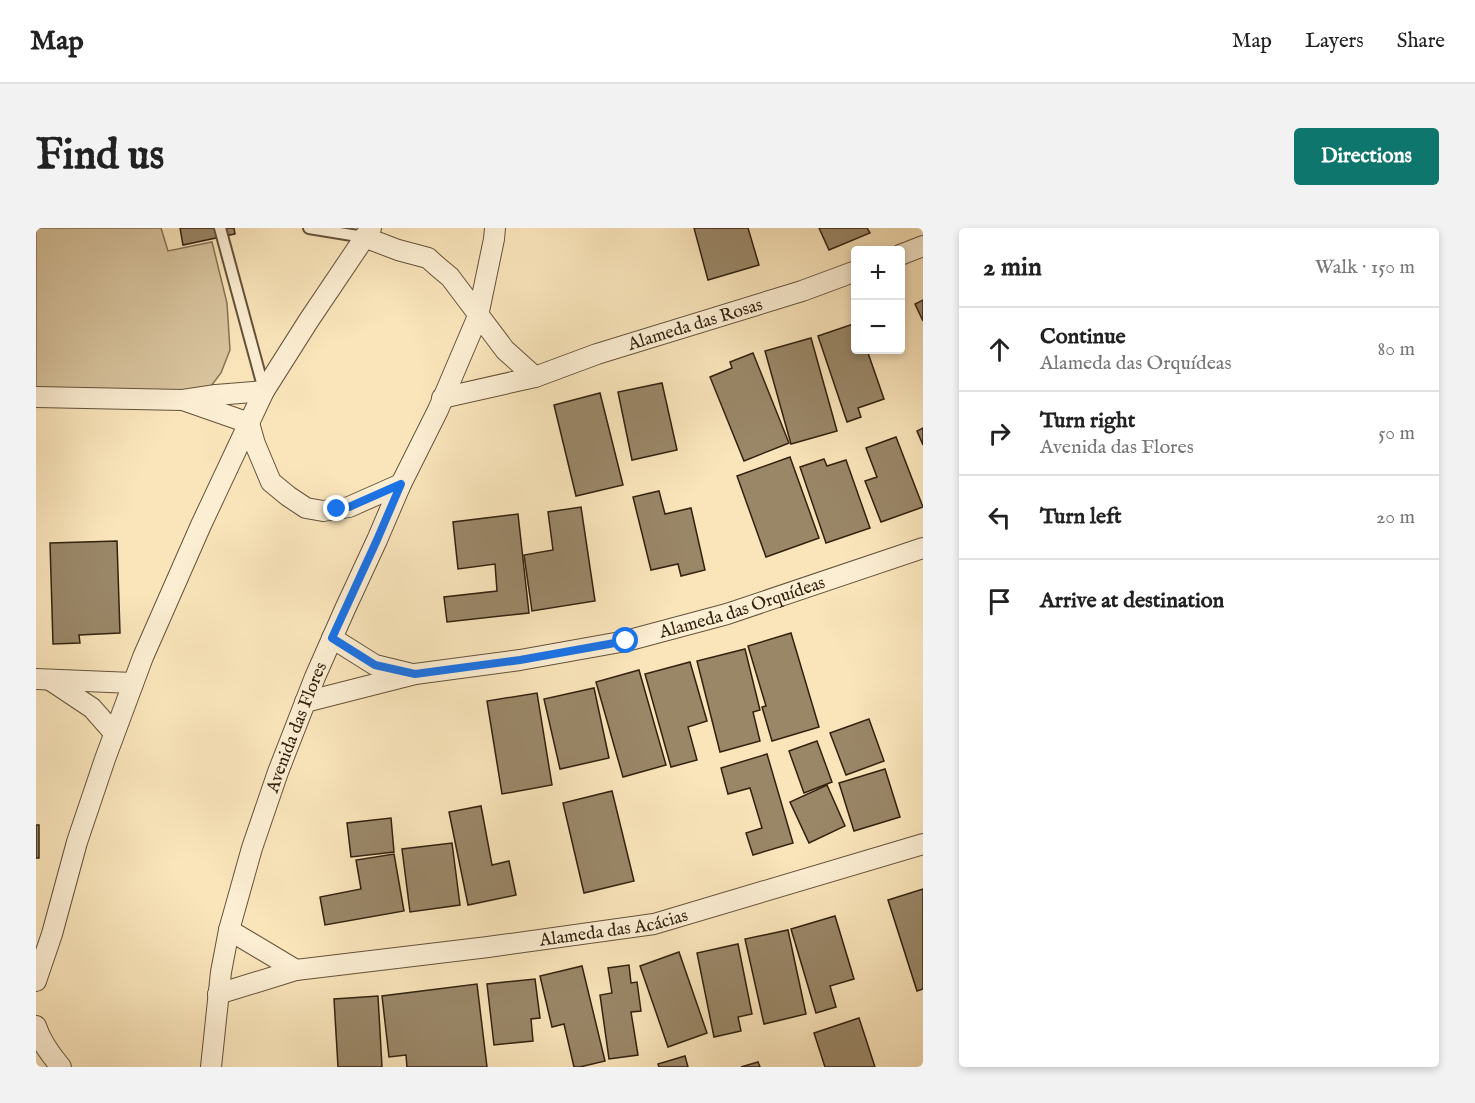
<!DOCTYPE html>
<html lang="en">
<head>
<meta charset="utf-8">
<style>
	:root { --surface:#fff; --page:#f2f2f2; --text:#222; --muted:#767676; --line:#e0e0e0; --accent:#0f766e }
	body { margin:0; font-family:"IM FELL English",serif; background:var(--page); color:var(--text) }
	.controls { position:absolute; right:18px; top:18px; display:grid; overflow:hidden; border-radius:6px; box-shadow:0 3px 9px #0003 }
	.controls button { width:54px; height:54px; display:grid; place-items:center; padding:0; border:0; border-bottom:2px solid var(--line); background:var(--surface); color:var(--text); font:30px sans-serif }
	.stop { position:absolute; width:18px; height:18px; margin:-14px; border:4px solid #1a73e8; border-radius:50%; background:#fff }
	.stop.end { background:#1a73e8; border-color:#fff; box-shadow:0 2px 6px #0008 }
	.list { margin:0; padding:0; list-style:none }
	h2 { display:flex; justify-content:space-between; align-items:center; height:78px; margin:0; padding:0 24px; font-size:26px }
	h2 small { font-size:20px; font-weight:400; color:var(--muted) }
	.list li { display:grid; grid-template-columns:39px 1fr auto; gap:18px; align-items:center; box-sizing:border-box; height:84px; padding:0 24px; border-top:2px solid var(--line) }
	.list b { display:block; font-size:22px; white-space:nowrap }
	.list p { margin:0; font-size:20px; white-space:nowrap; color:var(--muted) }
	.list em { font-size:20px; font-style:normal; color:var(--muted) }
	.icon { flex:none; width:33px; height:33px; fill:none; stroke:currentColor; stroke-width:2; stroke-linecap:round; stroke-linejoin:round }
	.map { position:relative; flex:none; width:887px; height:839px; overflow:hidden; border-radius:6px }
	header { display:flex; align-items:center; gap:36px; box-sizing:border-box; height:84px; padding:0 30px; background:var(--surface); border-bottom:2px solid var(--line) }
	header strong { font-size:28px }
	nav { display:flex; gap:33px; margin-inline-start:auto; font-size:21px }
	.intro { display:flex; align-items:center; justify-content:space-between; box-sizing:border-box; height:144px; padding:0 36px }
	h1 { margin:0; font-size:42px }
	.button { padding:15px 27px; border-radius:6px; background:var(--accent); color:#fff; font-size:21px; font-weight:700 }
	main { display:flex; gap:36px; padding:0 36px }
	aside { flex:1; background:var(--surface); border-radius:6px; box-shadow:0 3px 9px #0003 }
	.map>svg:first-child { display:block }
	.green { fill:#d8c49e; stroke:#857256; stroke-width:1.5 }
	.building { fill:#9a8768; stroke:#32210f; stroke-width:1.5 }
	.lines { fill:none; stroke-linecap:round; stroke-linejoin:round }
	.service-casing { stroke:#64523a; stroke-width:14 }
	.minor-casing { stroke:#64523a; stroke-width:22 }
	.service { stroke:#fceed3; stroke-width:10 }
	.minor { stroke:#fceed3; stroke-width:20 }
	.route { stroke:#1a73e8; stroke-width:8 }
	.labels { text-anchor:middle; stroke-width:6; stroke-linejoin:round; paint-order:stroke }
	.street-label { font-size:18px; fill:#32210f; stroke:#fceed3 }
</style>
</head>
<body>
<header>
<strong>Map</strong>
<nav><a>Map</a><a>Layers</a><a>Share</a></nav>
</header>
<div class="intro"><h1>Find us</h1><a class="button">Directions</a></div>
<main>
<div class="map">
<svg width="887" height="839" viewBox="0 0 887 839">
	<rect width="100%" height="100%" fill="#fae5bb"/>
	<filter id="stains"><feTurbulence type="fractalNoise" baseFrequency=".00333" numOctaves="4"/><feColorMatrix values="0 0 0 0 .2 0 0 0 0 .09 0 0 0 0 .02 0 0 0 .5 -.17"/></filter>
	<radialGradient id="worn" r=".72"><stop offset=".6" stop-color="#630" stop-opacity="0"/><stop offset="1" stop-color="#630" stop-opacity=".3"/></radialGradient>
	<!-- green -->
	<polygon class="green" points="0,0 125,0 132,23 176,14 191,75 194,122 185,145 175,158 143,167 0,159"/>
	<!-- building -->
	<g class="building">
		<polygon points="144,0 198,0 199,6 147,17"/>
		<polygon points="658,0 712,0 723,37 672,52"/>
		<polygon points="783,0 831,0 834,5 793,22"/>
		<polygon points="887,72 887,93 879,76"/>
		<polygon points="820,95 820,122 831,122 848,171 822,180 825,189 811,194 782,108"/>
		<polygon points="775,110 801,203 755,216 729,123"/>
		<polygon points="717,125 753,215 708,233 674,149 696,140 694,134"/>
		<polygon points="626,155 641,222 596,232 582,164"/>
		<polygon points="564,165 587,257 540,268 518,177"/>
		<polygon points="887,200 887,217 881,203"/>
		<polygon points="860,209 887,279 845,294 829,253 841,249 830,220"/>
		<polygon points="754,229 783,310 730,329 701,248"/>
		<polygon points="788,231 791,238 810,232 834,300 790,315 764,239"/>
		<polygon points="623,263 629,286 655,280 669,342 645,348 642,336 615,342 597,269"/>
		<polygon points="545,279 559,373 496,383 488,327 517,322 512,284"/>
		<polygon points="482,286 493,385 411,394 408,369 461,363 459,336 422,341 417,294"/>
		<polygon points="81,313 84,405 43,407 44,415 17,416 14,315"/>
		<polygon points="755,405 783,499 736,513 726,479 730,478 712,418"/>
		<polygon points="709,421 724,482 717,484 724,513 684,524 661,433"/>
		<polygon points="654,434 671,493 652,499 661,532 635,539 609,446"/>
		<polygon points="603,442 630,537 587,549 560,454"/>
		<polygon points="558,460 573,530 524,541 508,471"/>
		<polygon points="501,465 516,557 466,566 451,473"/>
		<polygon points="833,491 848,533 810,547 794,505"/>
		<polygon points="781,513 796,554 768,565 753,523"/>
		<polygon points="731,526 757,615 717,627 710,605 726,600 714,560 692,566 685,540"/>
		<polygon points="849,541 864,589 818,603 803,555"/>
		<polygon points="791,557 809,598 773,615 754,574"/>
		<polygon points="576,563 598,653 548,665 527,575"/>
		<polygon points="445,578 456,637 473,633 480,667 432,677 413,584"/>
		<polygon points="355,590 358,624 315,629 311,595"/>
		<rect x="0" y="597" width="3" height="33"/>
		<polygon points="416,615 424,677 374,684 366,621"/>
		<polygon points="358,626 368,683 289,697 284,669 325,661 320,632"/>
		<polygon points="887,661 887,761 881,763 852,672"/>
		<polygon points="799,688 818,751 794,758 800,779 780,785 755,701"/>
		<polygon points="752,702 770,786 728,796 709,711"/>
		<polygon points="702,716 716,786 702,789 705,803 678,809 661,725"/>
		<polygon points="643,724 671,805 632,819 604,738"/>
		<polygon points="593,737 595,755 601,754 605,783 595,784 602,827 573,831 564,767 576,765 572,740"/>
		<polygon points="546,738 569,833 544,839 538,839 528,796 516,799 504,748"/>
		<polygon points="499,751 504,790 495,791 497,813 458,817 451,756"/>
		<polygon points="441,756 451,839 371,839 370,827 353,829 346,768"/>
		<polygon points="342,768 346,839 302,839 298,771"/>
		<polygon points="823,790 839,839 789,839 778,805"/>
		<polygon points="649,828 652,839 623,839 622,836"/>
		<polygon points="722,834 724,839 705,839"/>
	</g>
	<g class="lines">
		<defs>
			<g id="service">
				<polyline points="184,0 228,162"/>
				<polyline points="273,0 328,9"/>
			</g>
			<g id="minor">
				<polyline points="328,9 362,22 392,30 402,39 414,49 469,122 499,149"/>
				<polyline points="864,27 887,18"/>
				<polyline points="0,169 147,172 180,167 228,163"/>
				<path id="s1" d="M 406,170 L 499,149 L 561,126 L 766,63 L 820,43"/>
				<polyline points="147,172 213,195 219,216 235,254 252,268 270,280 287,283 313,279 365,256"/>
				<polyline points="296,410 339,437 376,446"/>
				<polyline points="0,451 97,455"/>
				<polyline points="14,452 56,480 78,505"/>
				<path id="s2" d="M 269,474 L 379,446 L 484,432 L 590,413 L 691,386 L 887,320"/>
				<polyline points="193,702 260,742"/>
				<polyline points="0,753 16,706 41,614 69,531 107,429 165,297 228,163 273,92 335,0"/>
				<path id="s3" d="M 182,766 L 260,742 L 452,719 L 618,696 L 887,616"/>
				<path d="M 0,798 C 5,814 14,826 25,839"/>
				<path id="s4" d="M 175,839 L 185,744 L 193,702 L 216,620 L 242,544 L 279,449 L 309,381 L 341,312 L 365,256 L 402,182 L 442,88 L 458,11 L 459,0"/>
			</g>
		</defs>
		<!-- service casing -->
		<use href="#service" class="service-casing"/>
		<!-- minor casing -->
		<use href="#minor" class="minor-casing"/>
		<!-- service -->
		<use href="#service" class="service"/>
		<!-- minor -->
		<use href="#minor" class="minor"/>
	</g>
	<g class="lines">
		<!-- route -->
		<polyline class="route" points="301,281 313,279 365,256 341,312 296,410 339,437 379,446 484,432 590,413"/>
	</g>
	<g class="labels">
		<!-- street labels -->
		<g class="street-label">
			<text dy="6" stroke="none"><textPath href="#s1" startOffset="264">Alameda das Rosas</textPath></text>
			<text dy="6" stroke="none"><textPath href="#s2" startOffset="448">Alameda das Orquídeas</textPath></text>
			<text dy="6" stroke="none"><textPath href="#s4" startOffset="352">Avenida das Flores</textPath></text>
			<text dy="6" stroke="none"><textPath href="#s3" startOffset="402">Alameda das Acácias</textPath></text>
		</g>
	</g>
	<rect width="100%" height="100%" filter="url(#stains)"/>
	<rect width="100%" height="100%" fill="url(#worn)"/>
</svg>
<div class="controls">
<button>+</button>
<button>−</button>
</div>
<div class="stop" style="left:590px;top:413px"></div>
<div class="stop end" style="left:301px;top:281px"></div>
</div>
<aside>
<h2>2 min<small>Walk · 150 m</small></h2>
<ul class="list">
<li><svg class="icon" aria-label="ahead" viewBox="0 0 24 24"><path d="M12 20V5M6 11l6-6 6 6"/></svg><div><b>Continue</b><p>Alameda das Orquídeas</p></div><em>80 m</em></li>
<li><svg class="icon" aria-label="right" viewBox="0 0 24 24"><path d="M7 20v-9h11M14 6l5 5-5 5"/></svg><div><b>Turn right</b><p>Avenida das Flores</p></div><em>50 m</em></li>
<li><svg class="icon" aria-label="left" viewBox="0 0 24 24"><path d="M17 20v-9H6M10 6l-5 5 5 5"/></svg><div><b>Turn left</b></div><em>20 m</em></li>
<li><svg class="icon" aria-label="arrive" viewBox="0 0 24 24"><path d="M6 21V4h12l-3 4 3 4H6"/></svg><div><b>Arrive at destination</b></div></li>
</ul>
</aside>
</main>
</body>
</html>
